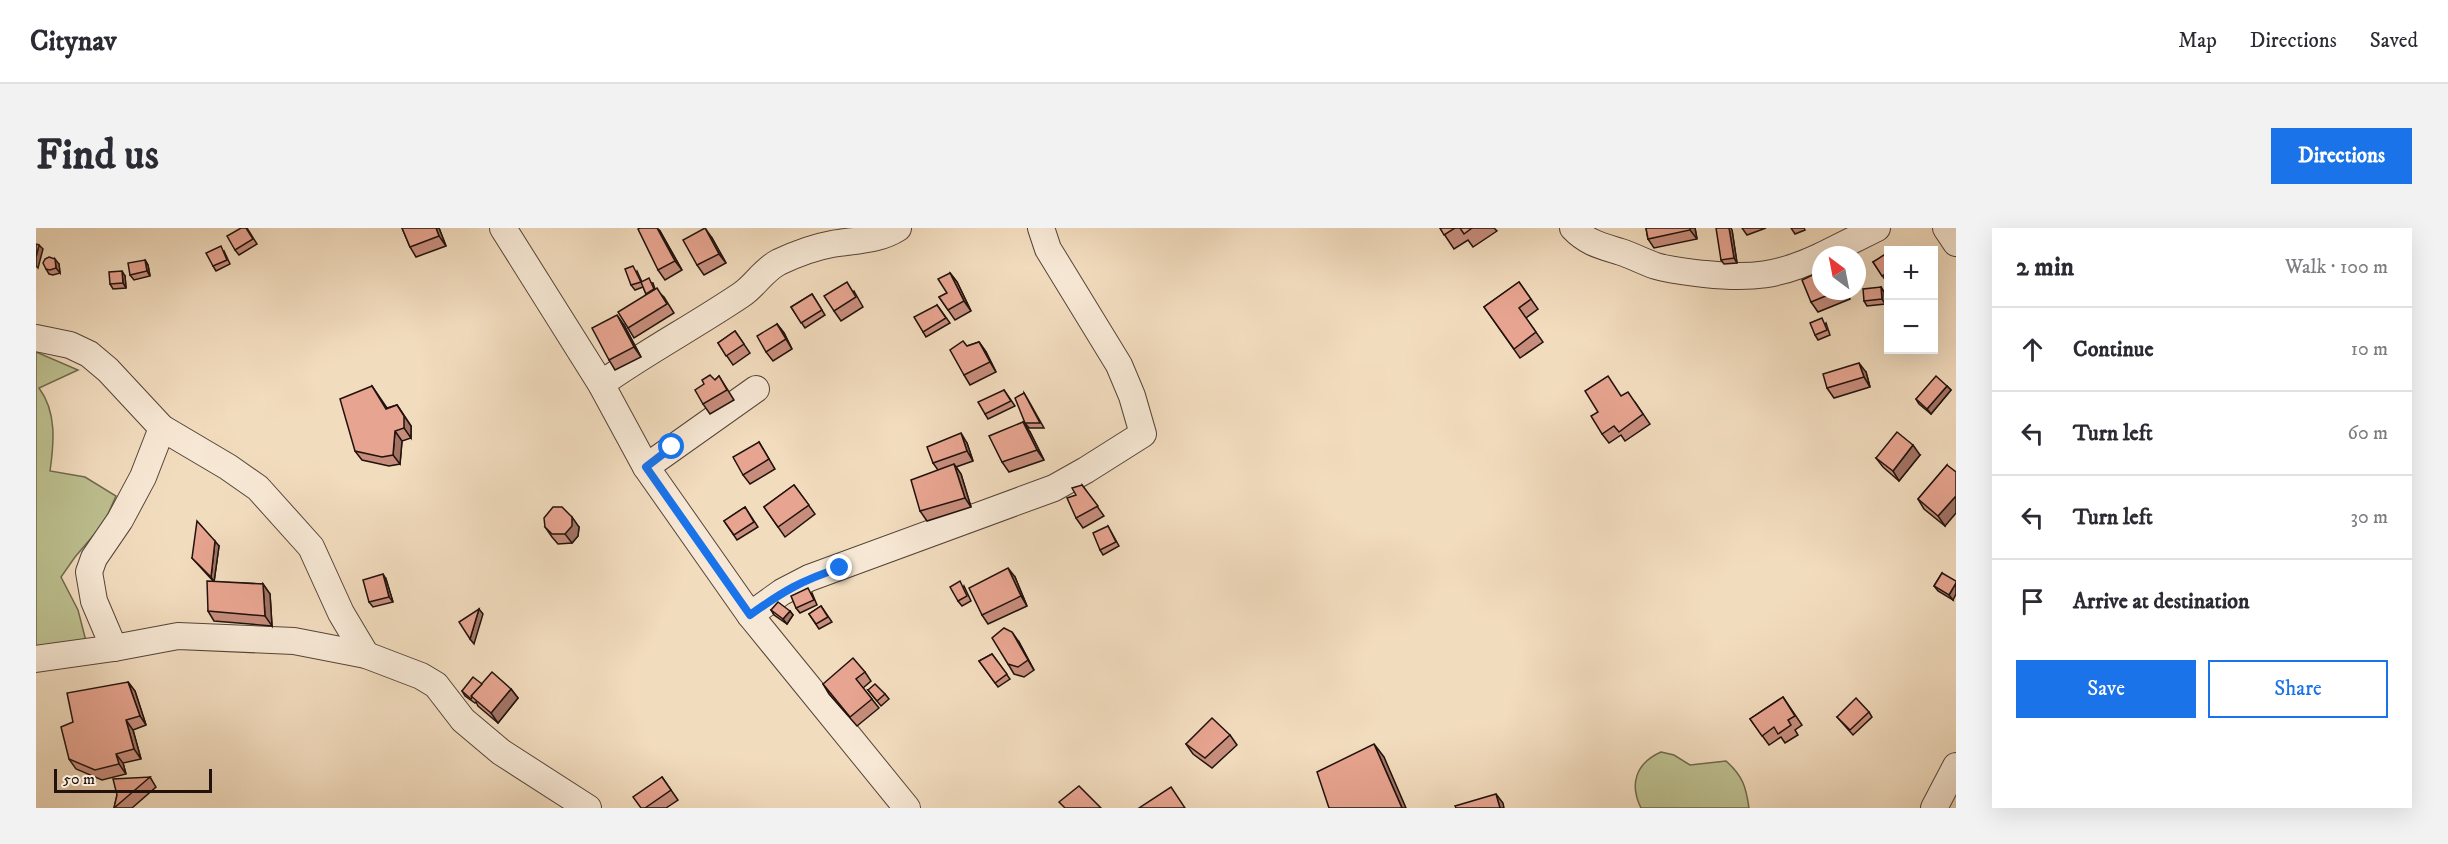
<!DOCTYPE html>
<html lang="en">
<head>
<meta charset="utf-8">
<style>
	:root { --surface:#fff; --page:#f2f2f3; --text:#2b2b33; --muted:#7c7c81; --line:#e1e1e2; --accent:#1a73e8 }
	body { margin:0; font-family:"IM FELL DW Pica",serif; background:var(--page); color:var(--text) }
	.controls { position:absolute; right:18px; top:18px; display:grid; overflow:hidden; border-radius:0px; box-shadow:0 6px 24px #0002 }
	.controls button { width:54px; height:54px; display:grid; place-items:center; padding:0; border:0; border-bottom:2px solid var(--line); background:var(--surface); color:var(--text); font:30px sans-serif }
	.compass { position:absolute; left:1776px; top:18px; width:54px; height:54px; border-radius:50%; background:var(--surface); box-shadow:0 6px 24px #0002; rotate:328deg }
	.scale { position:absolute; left:18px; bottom:15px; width:158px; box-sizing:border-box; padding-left:6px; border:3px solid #21120d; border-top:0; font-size:16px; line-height:21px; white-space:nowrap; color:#21120d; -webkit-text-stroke:4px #f7e8d5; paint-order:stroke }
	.stop { position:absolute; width:18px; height:18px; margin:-14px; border:4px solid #1a73e8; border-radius:50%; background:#fff }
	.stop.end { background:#1a73e8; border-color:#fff; box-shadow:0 2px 6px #0008 }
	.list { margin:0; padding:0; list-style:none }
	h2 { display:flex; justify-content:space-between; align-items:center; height:78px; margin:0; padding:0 24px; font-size:26px }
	h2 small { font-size:20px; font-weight:400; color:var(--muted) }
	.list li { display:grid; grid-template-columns:39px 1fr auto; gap:18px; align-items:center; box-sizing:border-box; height:84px; padding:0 24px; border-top:2px solid var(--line) }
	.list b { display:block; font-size:22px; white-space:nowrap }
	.list em { font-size:20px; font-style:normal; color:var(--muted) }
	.actions { display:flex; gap:12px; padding:18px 24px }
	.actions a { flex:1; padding:14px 0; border:2px solid var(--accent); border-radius:0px; text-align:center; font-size:21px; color:var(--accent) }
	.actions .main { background:var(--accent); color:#fff }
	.icon { flex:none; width:33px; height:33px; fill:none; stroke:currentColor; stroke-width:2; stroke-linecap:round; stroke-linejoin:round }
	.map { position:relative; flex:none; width:1920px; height:580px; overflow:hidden; border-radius:0px }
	header { display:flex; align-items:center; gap:36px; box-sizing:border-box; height:84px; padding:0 30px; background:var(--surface); border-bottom:2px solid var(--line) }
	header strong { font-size:28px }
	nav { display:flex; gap:33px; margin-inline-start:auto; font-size:21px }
	.intro { display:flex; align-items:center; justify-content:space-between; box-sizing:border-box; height:144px; padding:0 36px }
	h1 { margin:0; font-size:42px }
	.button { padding:15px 27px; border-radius:0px; background:var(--accent); color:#fff; font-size:21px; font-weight:700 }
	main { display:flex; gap:36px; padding:0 36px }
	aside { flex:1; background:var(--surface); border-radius:0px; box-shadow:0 6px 24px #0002 }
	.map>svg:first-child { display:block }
	.green { fill:#bdc090; stroke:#6f694e; stroke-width:1.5 }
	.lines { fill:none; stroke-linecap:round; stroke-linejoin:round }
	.minor-casing { stroke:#554439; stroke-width:28 }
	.minor { stroke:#f7e8d5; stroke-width:26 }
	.wall { fill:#c78d7c; stroke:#21120d; stroke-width:1.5 }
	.shaded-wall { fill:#a27365; stroke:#21120d; stroke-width:1.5 }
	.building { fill:#e7a490; stroke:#21120d; stroke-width:1.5 }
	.route { stroke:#1a73e8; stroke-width:8 }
</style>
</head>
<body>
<header>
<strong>Citynav</strong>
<nav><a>Map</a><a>Directions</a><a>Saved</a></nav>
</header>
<div class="intro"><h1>Find us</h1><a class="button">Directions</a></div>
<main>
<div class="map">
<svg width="1920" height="580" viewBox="0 0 1920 580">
	<rect width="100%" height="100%" fill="#f2dcbe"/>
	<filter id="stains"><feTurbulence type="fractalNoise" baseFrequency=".00333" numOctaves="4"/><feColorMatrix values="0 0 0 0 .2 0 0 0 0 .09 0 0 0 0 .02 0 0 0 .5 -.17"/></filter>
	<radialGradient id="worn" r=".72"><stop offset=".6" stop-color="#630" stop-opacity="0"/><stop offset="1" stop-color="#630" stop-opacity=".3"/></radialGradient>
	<!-- green -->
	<g class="green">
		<path d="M 0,124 L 42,142 L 3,160 C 21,184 18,215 14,243 L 49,249 L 80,268 L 68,295 L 39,329 L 25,349 L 42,382 L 51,417 L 0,431 Z"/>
		<path d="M 1625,524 L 1638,527 L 1654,537 L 1690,533 C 1707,548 1710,559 1713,580 L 1605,580 C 1593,556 1600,535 1625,524 Z"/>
	</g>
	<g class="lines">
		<defs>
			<g id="minor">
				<polyline points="467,0 565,156 610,239 714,387 871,580"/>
				<path d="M 1537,0 C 1551,15 1566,18 1585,24 C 1597,28 1608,34 1620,38 C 1636,43 1653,44 1669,46 C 1715,51 1743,48 1785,28"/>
				<polyline points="1910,0 1920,15"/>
				<polyline points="1787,27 1841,0"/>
				<polyline points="0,110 34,117 53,126 72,142 126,200 192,239 222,260 275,319 305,385 330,427"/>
				<path d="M 565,156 C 610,124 659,98 705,67 C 719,58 727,42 743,34 C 758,27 779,19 796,16 C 818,12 842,13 862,0"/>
				<polyline points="610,239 720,161"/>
				<polyline points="714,387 746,364 773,350 1018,260 1050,242 1107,206 1096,168 1083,137 1012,21 1005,0"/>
				<polyline points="78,420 58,373 53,344 58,330 84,292 107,249 126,200"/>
				<polyline points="0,431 78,420 142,408 258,413 330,427 385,448 400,457 427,492 465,524 552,580"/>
				<polyline points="1898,580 1920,538"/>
			</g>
		</defs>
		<!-- minor casing -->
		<use href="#minor" class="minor-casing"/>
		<!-- minor -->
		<use href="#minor" class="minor"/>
	</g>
	<!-- wall -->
	<g class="wall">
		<polygon points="211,0 221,16 203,27 199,22"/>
		<polygon points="366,0 403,0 410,18 380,29 374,19"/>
		<polygon points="1404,0 1458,0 1461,3 1437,19 1432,12 1418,21"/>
		<polygon points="1610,0 1659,0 1661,11 1618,20 1612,11"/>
		<polygon points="1706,0 1730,0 1711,7"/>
		<polygon points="1755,0 1768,0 1769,2 1759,6"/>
		<polygon points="1696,2 1701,35 1688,36 1685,32"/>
		<polygon points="624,3 646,42 629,52 622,42"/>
		<polygon points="676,10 690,35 668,47 661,37"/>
		<polygon points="188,23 194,36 180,43 177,38"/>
		<polygon points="1852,27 1852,51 1850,53 1837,34"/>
		<polygon points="109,32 112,37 114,48 98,52 94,47"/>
		<polygon points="23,36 24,45 17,47 13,46 10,41"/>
		<polygon points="601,43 606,54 617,55 619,61 628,69 638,85 598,110 592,100 610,66 607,59 599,62 595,57"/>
		<polygon points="914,45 921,54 935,83 919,92 903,69 911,65"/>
		<polygon points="89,48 90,60 77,61 74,56"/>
		<polygon points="1483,54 1502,81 1490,90 1507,114 1484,130 1448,79"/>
		<polygon points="1845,59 1848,64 1849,76 1831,78 1828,73"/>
		<polygon points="818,63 827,79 805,93 798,83"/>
		<polygon points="1785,63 1810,63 1814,71 1782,84 1775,74"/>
		<polygon points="776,66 789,87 769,100 755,79"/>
		<polygon points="901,77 914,95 890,109 887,104"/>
		<polygon points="1790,95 1794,107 1782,112 1779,107"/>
		<polygon points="741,96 748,105 756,121 737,133 730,124"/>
		<polygon points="588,97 605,129 579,142 573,132"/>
		<polygon points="699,103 714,125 697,137 682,115"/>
		<polygon points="943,114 950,124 960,144 934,157 928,147 931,118"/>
		<polygon points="1830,144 1834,159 1798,170 1791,160"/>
		<polygon points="683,148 698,172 674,186 667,176 679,152"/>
		<polygon points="336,158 351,180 361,177 375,198 375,210 366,213 364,236 353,238 326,232 319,223"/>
		<polygon points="1911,158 1915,162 1895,186 1883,176 1880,171"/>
		<polygon points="968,162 979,178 952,191 949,186"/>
		<polygon points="988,165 991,170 1008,200 993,200 989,195"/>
		<polygon points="1586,168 1599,174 1614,196 1589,213 1585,207 1573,215 1566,206"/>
		<polygon points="987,194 994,204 1008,232 973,244 966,234"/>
		<polygon points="723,214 739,241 714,256 707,247"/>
		<polygon points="931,215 937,233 920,239 925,246 935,279 891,293 884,283 902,242 897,235"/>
		<polygon points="1884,227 1863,253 1847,239 1840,230"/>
		<polygon points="1911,237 1909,298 1888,281 1882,271"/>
		<polygon points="758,257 779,286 749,309 728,279"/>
		<polygon points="1046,257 1068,288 1047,300 1040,290"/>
		<polygon points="709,279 722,299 701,312 688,293"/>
		<polygon points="1072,298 1083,318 1067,327 1064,322"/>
		<polygon points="509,299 543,299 542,308 536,315 522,316 516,309"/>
		<polygon points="183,318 178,354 227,356 234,366 236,398 178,393 172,383 178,354 156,330"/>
		<polygon points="1906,345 1917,372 1902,363 1898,358"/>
		<polygon points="979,349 991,378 952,396 946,387"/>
		<polygon points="350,351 357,374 337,379 333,374"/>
		<polygon points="928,358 935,373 926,378 922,373"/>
		<polygon points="776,365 781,377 764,385 760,380"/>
		<polygon points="785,378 796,394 783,401 773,386"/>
		<polygon points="735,382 754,383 757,387 751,396 738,387"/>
		<polygon points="983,414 998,442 988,449 978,446 972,436"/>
		<polygon points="956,426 974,451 962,459 943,433"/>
		<polygon points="829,444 835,453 827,460 843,480 821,498 793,466 787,456"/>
		<polygon points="92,454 99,463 110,497 97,502 105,531 87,535 90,546 66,552 40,541 33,531 37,494"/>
		<polygon points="446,456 475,461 482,470 462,495 442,478 440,474 439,475 429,468 426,463"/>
		<polygon points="832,462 849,466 853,471 845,478"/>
		<polygon points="1747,469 1766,497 1759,502 1762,507 1749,515 1745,509 1733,517 1714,491"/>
		<polygon points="1833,484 1836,489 1817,507 1801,489"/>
		<polygon points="1194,507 1201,517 1176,540 1157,526 1150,516"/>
		<polygon points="114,549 120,559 96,580 78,580 81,567"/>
		<polygon points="626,549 642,572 630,580 605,580"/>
	</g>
	<!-- shaded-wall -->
	<g class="shaded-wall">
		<polygon points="400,0 403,0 410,18 403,8"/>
		<polygon points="621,0 624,3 646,42 639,33"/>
		<polygon points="669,0 676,10 690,35 683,26"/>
		<polygon points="1654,0 1659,0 1661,11 1654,2"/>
		<polygon points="1693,0 1695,0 1696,2 1701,35 1698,30"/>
		<polygon points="3,17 7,21 2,40 0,38 0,29"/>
		<polygon points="19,31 23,36 24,45 20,40"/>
		<polygon points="109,32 112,37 114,48 111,43"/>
		<polygon points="86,43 89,48 90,60 87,55"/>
		<polygon points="914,45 921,54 935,83 928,73"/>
		<polygon points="1845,59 1848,64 1849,76 1846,71"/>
		<polygon points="581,87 588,97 605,129 598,119"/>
		<polygon points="741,96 748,105 756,121"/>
		<polygon points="943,114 950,124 960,144 954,134"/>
		<polygon points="1823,135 1830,144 1834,159 1828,149"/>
		<polygon points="1911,158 1915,162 1895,186 1891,181"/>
		<polygon points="361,177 375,198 375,210 368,200"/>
		<polygon points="987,194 994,204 1008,232 1001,222"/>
		<polygon points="359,203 366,213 364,236 357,227"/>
		<polygon points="925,205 931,215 937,233 931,223"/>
		<polygon points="1877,217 1884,227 1863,253 1857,243"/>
		<polygon points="918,236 925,246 935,279 929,270"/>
		<polygon points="1919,269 1920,270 1920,285 1909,298 1902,288"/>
		<polygon points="536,289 543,299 542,308 536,315 529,306"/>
		<polygon points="179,313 183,318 178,354 175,349"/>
		<polygon points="972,340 979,349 991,378 985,368"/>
		<polygon points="347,346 350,351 357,374 353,369"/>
		<polygon points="1920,355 1920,366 1917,372 1913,367"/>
		<polygon points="227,356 234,366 236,398 229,388"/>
		<polygon points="443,381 447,386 438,416 434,411"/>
		<polygon points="754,383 757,387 751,396 747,391"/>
		<polygon points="976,404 983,414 998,442 992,432"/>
		<polygon points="92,454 99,463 110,497 104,488"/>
		<polygon points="475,461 482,470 462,495 455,485"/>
		<polygon points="90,492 97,502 105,531 98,521"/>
		<polygon points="1338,516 1348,529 1370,580 1366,580"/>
		<polygon points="80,526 87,535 90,546 83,536"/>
		<polygon points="1460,566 1467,575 1468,580 1464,580"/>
	</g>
	<!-- building -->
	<g class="building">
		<polygon points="205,0 210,0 217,11 199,22 191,8"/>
		<polygon points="366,0 400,0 403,8 374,19"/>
		<polygon points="604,0 621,0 639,33 622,42 602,1"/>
		<polygon points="669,0 683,26 661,37 647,12"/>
		<polygon points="1404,0 1419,0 1408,7"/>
		<polygon points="1424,0 1436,0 1428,6"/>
		<polygon points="1610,0 1654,0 1654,2 1612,11"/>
		<polygon points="1680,0 1693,0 1698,30 1685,32"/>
		<polygon points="0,16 3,17 0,29"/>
		<polygon points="185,18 191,32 177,38 170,25"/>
		<polygon points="1851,25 1852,27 1852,44 1846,48 1837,34"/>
		<polygon points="13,29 19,31 20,40 14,42 10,41 7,35 9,31"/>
		<polygon points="109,32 111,43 94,47 92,35"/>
		<polygon points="597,38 605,54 595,57 589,41"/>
		<polygon points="86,43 87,55 74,56 73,44"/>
		<polygon points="1785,43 1785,63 1802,63 1775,74 1766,52"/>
		<polygon points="914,45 928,73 912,82 903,69 911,65 902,51"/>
		<polygon points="613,50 618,61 610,66 605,54"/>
		<polygon points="811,54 820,69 798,83 788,68"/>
		<polygon points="1483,54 1495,71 1483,80 1500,104 1478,121 1448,79"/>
		<polygon points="1845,59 1846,71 1828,73 1827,61"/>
		<polygon points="621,60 631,76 592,100 582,84"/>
		<polygon points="776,66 786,82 765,95 755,79"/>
		<polygon points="901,77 910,90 887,104 878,89"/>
		<polygon points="581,87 598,119 573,132 556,100"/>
		<polygon points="1786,90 1791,102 1779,107 1774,95"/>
		<polygon points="741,96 750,111 730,124 721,108"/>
		<polygon points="699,103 708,116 690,128 682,115"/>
		<polygon points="927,113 931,118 943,114 954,134 928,147 914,122"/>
		<polygon points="1823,135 1828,149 1791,160 1787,146"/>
		<polygon points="674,147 679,152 683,148 691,162 667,176 659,162 668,156 666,152"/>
		<polygon points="1572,148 1585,168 1592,164 1607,186 1583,204 1578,198 1566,206 1555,188 1562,184 1549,163"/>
		<polygon points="1900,148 1911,158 1891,181 1880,171"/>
		<polygon points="336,158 350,181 361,177 368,188 368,200 359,203 357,227 346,229 319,223 304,171"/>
		<polygon points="968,162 975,173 949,186 942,174"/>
		<polygon points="988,165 1004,195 989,195 979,170"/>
		<polygon points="987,194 1001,222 966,234 953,208"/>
		<polygon points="1861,204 1877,217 1857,243 1840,230"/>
		<polygon points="925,205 931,223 897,235 891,219"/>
		<polygon points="723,214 733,231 707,247 697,229"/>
		<polygon points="918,236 929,270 884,283 875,252"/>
		<polygon points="1911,237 1920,244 1920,269 1919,269 1902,288 1882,271"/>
		<polygon points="758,257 773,277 742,299 728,279"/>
		<polygon points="1046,257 1062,278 1040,290 1031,270 1040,267 1036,260"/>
		<polygon points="517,279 526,279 536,289 536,298 529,306 516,306 509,299 508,290"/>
		<polygon points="709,279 718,294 698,307 688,293"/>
		<polygon points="161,293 179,313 175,349 156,330"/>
		<polygon points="1072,298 1080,314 1064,322 1057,305"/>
		<polygon points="972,340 985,368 946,387 933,360"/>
		<polygon points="1906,345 1920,353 1920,355 1913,367 1898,358"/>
		<polygon points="347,346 353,369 333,374 327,352"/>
		<polygon points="171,353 227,356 229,388 172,383"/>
		<polygon points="924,353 931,368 922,373 914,359"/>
		<polygon points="772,360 778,372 760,380 755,368"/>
		<polygon points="742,374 754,383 747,391 735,382"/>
		<polygon points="785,378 792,389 780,396 773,386"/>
		<polygon points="443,381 434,411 423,394"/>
		<polygon points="968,400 976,404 992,432 982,439 972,436 956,410"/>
		<polygon points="956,426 971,446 959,455 943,433"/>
		<polygon points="817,430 829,444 820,451 836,471 814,489 787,456"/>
		<polygon points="456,444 475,461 455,485 435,468"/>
		<polygon points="437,449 446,456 435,468 436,469 435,471 426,463"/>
		<polygon points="92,454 104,488 90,492 98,521 80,526 83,536 59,542 33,531 25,499 37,494 31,465"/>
		<polygon points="839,456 849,466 841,473 832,462"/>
		<polygon points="1747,469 1759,488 1752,492 1755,497 1742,506 1738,499 1726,508 1714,491"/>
		<polygon points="1820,470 1833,484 1814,502 1801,489"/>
		<polygon points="1176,490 1194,507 1169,530 1150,516"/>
		<polygon points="1338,516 1366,580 1293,580 1281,544"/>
		<polygon points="114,549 78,580 81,567 77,551"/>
		<polygon points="626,549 635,562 609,580 605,580 597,569"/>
		<polygon points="1043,558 1065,580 1029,580 1023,574"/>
		<polygon points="1135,559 1149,580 1103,580"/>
		<polygon points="1460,566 1464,580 1420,580 1419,578"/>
	</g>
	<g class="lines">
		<!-- route -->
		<path class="route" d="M 636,219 L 610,239 L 714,387 C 746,364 766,352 804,340"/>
	</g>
	<rect width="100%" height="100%" filter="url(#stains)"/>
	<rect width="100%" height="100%" fill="url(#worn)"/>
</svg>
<div class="controls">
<button>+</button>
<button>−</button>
</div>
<svg class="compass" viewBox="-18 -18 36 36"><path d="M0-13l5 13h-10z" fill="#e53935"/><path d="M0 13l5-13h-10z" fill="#7c7c81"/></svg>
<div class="scale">50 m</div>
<div class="stop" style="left:636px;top:219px"></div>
<div class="stop end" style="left:804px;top:340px"></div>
</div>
<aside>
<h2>2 min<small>Walk · 100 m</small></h2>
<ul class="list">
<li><svg class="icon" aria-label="ahead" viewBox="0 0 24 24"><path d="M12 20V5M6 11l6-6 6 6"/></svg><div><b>Continue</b></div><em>10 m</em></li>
<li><svg class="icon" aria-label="left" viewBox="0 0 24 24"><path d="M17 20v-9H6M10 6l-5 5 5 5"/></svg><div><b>Turn left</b></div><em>60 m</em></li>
<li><svg class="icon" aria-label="left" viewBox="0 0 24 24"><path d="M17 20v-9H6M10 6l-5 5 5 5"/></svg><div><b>Turn left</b></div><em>30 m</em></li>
<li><svg class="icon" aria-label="arrive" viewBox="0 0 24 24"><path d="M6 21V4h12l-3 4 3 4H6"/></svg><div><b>Arrive at destination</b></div></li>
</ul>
<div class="actions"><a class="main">Save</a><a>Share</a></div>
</aside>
</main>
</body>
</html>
